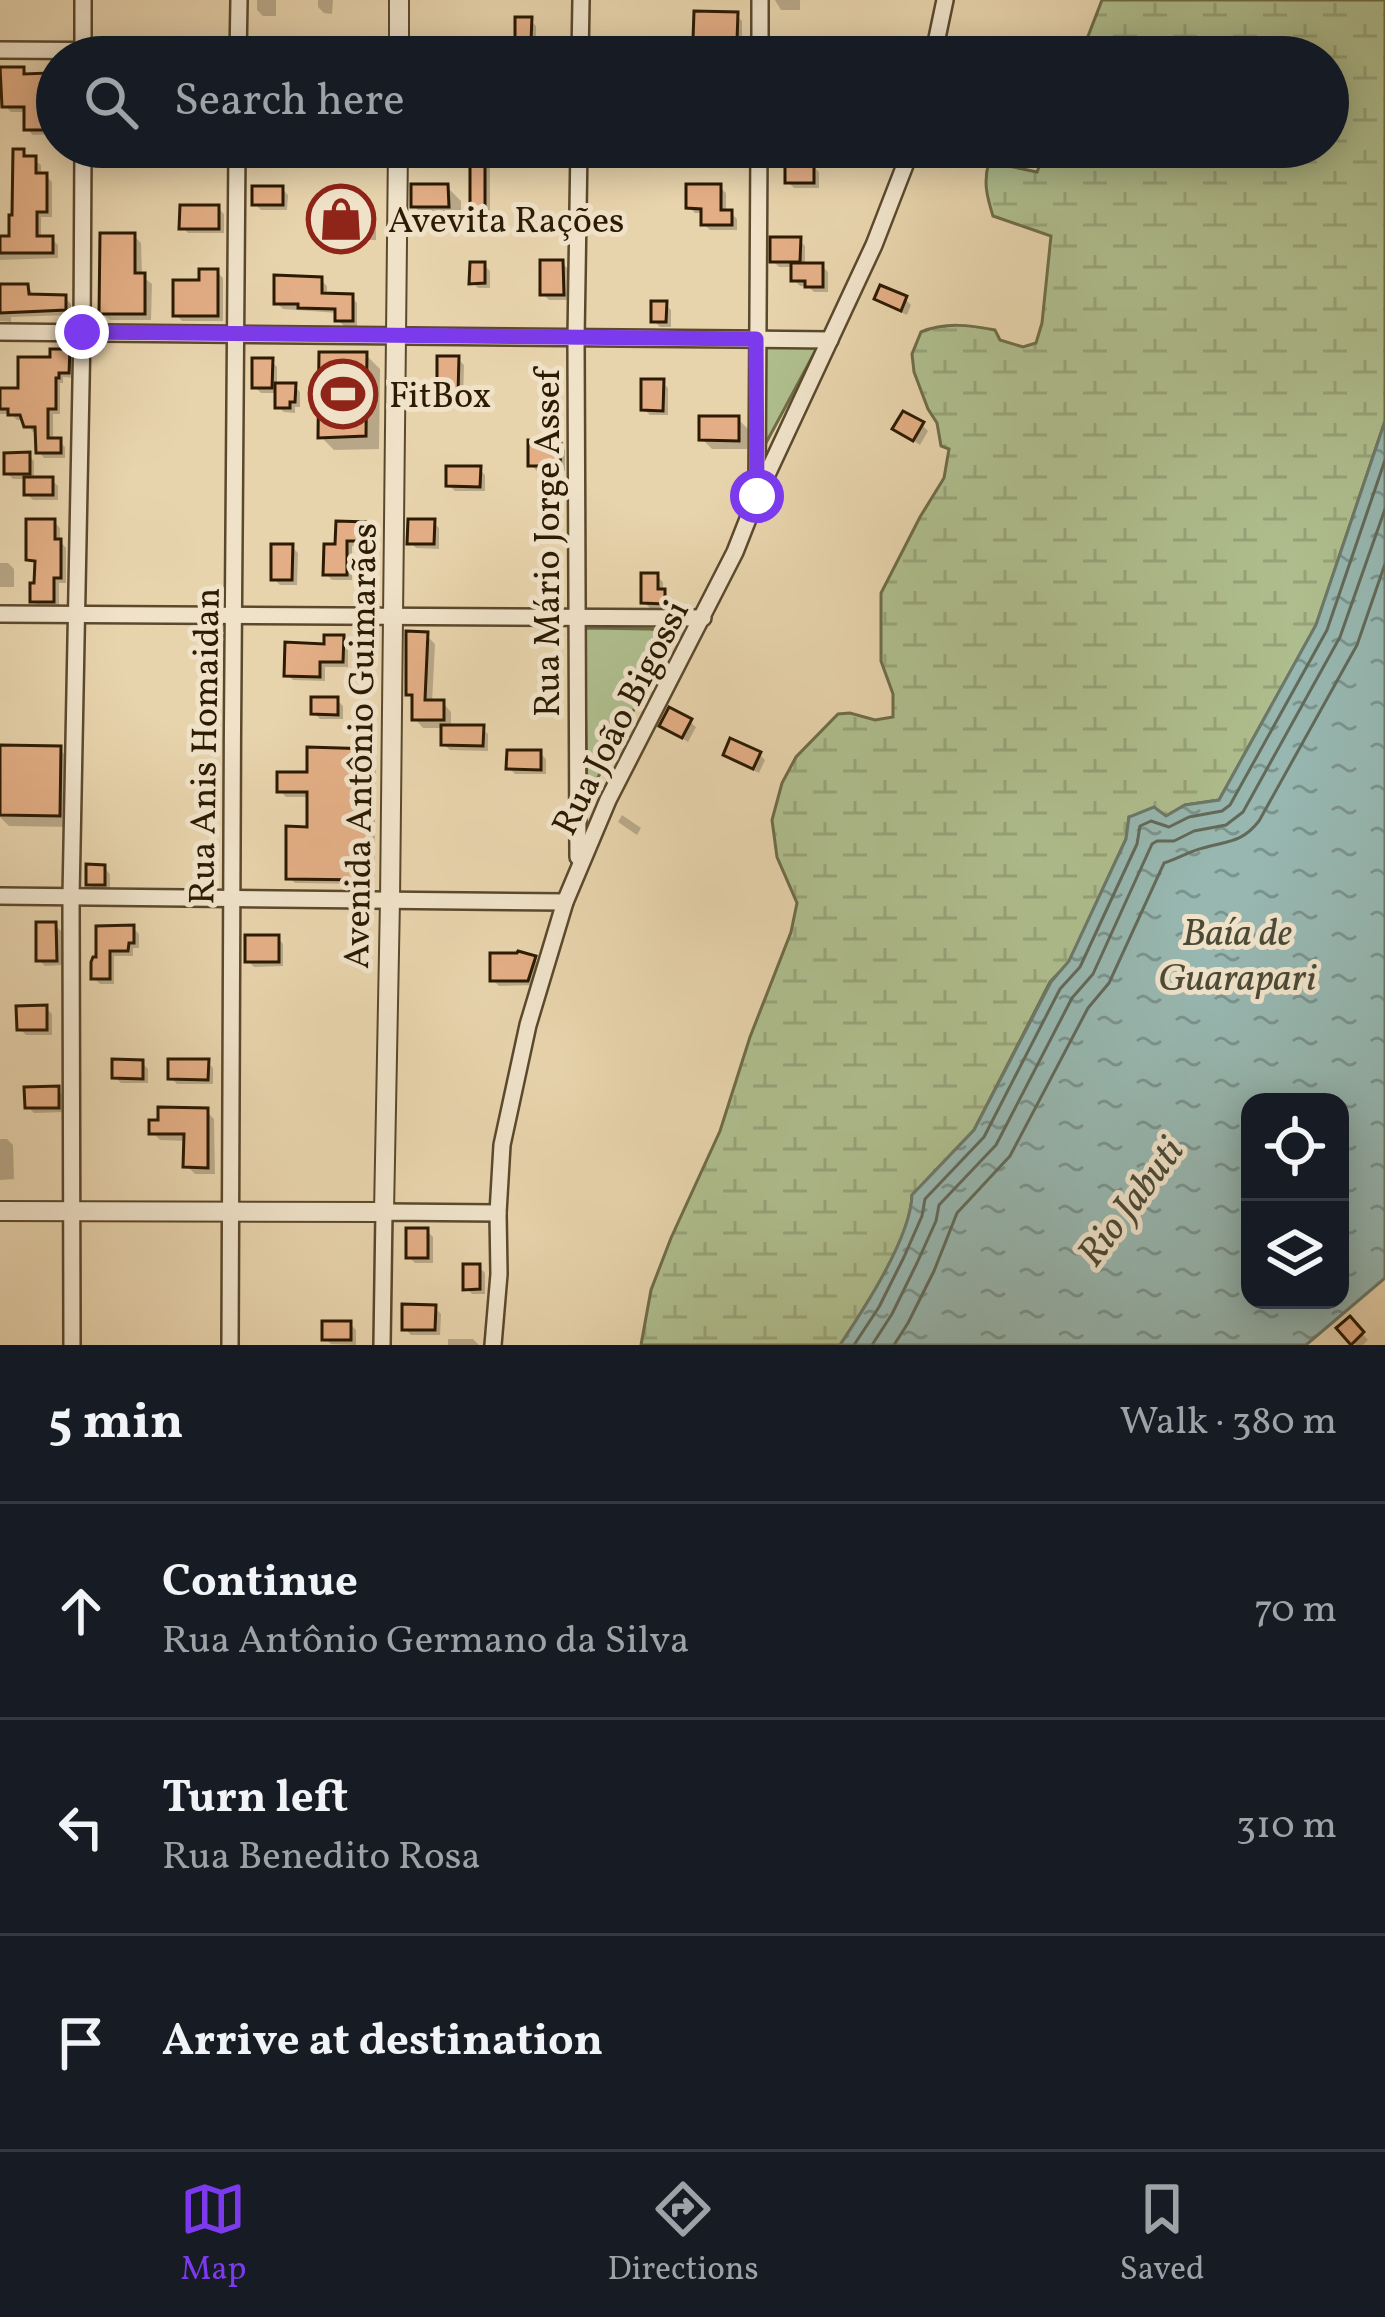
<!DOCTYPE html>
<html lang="en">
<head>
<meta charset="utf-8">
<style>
	:root { --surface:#171b24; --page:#242831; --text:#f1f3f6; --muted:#9ea1a6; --line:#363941; --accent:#7c3aed }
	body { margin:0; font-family:Vollkorn,serif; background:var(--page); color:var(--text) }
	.controls { position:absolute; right:36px; bottom:36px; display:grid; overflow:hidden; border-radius:24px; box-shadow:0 6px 30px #0003 }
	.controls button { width:108px; height:108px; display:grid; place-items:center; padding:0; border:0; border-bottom:3px solid var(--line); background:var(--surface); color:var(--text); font:60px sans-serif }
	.stop { position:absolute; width:36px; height:36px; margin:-27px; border:9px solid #7c3aed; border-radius:50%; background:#fff }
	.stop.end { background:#7c3aed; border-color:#fff; box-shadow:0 3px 12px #0008 }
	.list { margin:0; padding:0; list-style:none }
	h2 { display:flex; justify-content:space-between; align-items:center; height:156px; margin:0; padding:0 48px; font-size:51px }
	h2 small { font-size:39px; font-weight:400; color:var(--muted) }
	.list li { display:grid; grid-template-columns:78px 1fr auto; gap:36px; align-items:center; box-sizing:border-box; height:216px; padding:0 48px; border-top:3px solid var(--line) }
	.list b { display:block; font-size:45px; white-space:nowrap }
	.list p { margin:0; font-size:39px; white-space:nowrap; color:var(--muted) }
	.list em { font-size:39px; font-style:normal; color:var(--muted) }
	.icon { flex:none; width:66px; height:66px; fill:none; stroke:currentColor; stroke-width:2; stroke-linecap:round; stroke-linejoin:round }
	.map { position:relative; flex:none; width:1385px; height:1345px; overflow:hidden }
	.search { position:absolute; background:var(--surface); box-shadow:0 6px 30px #0003; left:36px; right:36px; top:36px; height:132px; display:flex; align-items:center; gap:30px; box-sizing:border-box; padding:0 42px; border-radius:66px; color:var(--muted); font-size:45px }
	.sheet { height:804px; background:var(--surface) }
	nav { display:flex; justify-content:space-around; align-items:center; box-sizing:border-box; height:168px; border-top:3px solid var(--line); background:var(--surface); font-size:33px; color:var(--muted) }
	nav a { display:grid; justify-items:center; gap:6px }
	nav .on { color:var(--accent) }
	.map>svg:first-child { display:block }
	.green { fill:#afbe8e; stroke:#6e6c48; stroke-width:3 }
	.wetland { fill:url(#wetland-marsh); stroke:#6e6c48; stroke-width:3 }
	.water { fill:url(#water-ripples); stroke:#6c796a; stroke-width:3; fill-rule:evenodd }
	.shadow { fill:#0003 }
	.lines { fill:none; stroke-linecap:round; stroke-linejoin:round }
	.shore { stroke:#626959; stroke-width:3 }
	.building { fill:#e3ae85; stroke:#2c1b02; stroke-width:3 }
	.minor-casing { stroke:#5b492c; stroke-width:20 }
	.tertiary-casing { stroke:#5b492c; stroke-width:22 }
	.minor { stroke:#efe2c9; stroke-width:15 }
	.tertiary { stroke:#efe2c9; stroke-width:18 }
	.route { stroke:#7c3aed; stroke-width:15 }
	.labels { text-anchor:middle; stroke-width:10; stroke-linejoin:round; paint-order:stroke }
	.poi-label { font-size:36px; fill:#2c1b02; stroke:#efe2c9; text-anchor:start }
	.street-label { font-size:36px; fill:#2c1b02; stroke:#efe2c9 }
	.water-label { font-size:39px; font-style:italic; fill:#4c4a36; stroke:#efe2c9 }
</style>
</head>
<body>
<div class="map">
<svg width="1385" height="1345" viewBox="0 0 1385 1345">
	<defs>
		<pattern id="wetland-marsh" width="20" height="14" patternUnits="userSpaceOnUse" patternTransform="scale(3)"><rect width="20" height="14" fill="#afbe8e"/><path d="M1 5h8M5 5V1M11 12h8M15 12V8" fill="none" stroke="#97a379"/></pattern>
		<pattern id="water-ripples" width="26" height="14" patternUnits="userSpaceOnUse" patternTransform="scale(3)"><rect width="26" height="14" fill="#97b7b0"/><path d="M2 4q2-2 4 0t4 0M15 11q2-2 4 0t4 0" fill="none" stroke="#7b948d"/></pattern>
	</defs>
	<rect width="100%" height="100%" fill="#e7d3ac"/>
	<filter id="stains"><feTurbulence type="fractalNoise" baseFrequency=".00167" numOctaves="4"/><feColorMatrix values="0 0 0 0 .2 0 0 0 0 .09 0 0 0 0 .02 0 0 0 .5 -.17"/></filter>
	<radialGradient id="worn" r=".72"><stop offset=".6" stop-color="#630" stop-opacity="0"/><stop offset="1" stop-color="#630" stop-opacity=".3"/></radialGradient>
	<!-- green -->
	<g class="green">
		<polygon points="762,345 817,348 766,443"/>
		<polygon points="584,628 651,629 674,634 587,798"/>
	</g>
	<!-- wetland -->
	<path class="wetland" d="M 1102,0 L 1385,0 L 1385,421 L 1316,625 L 1219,800 L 1185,805 L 1166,816 L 1129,817 L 1126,839 L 1069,962 L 1050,982 L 974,1130 L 912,1195 C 911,1238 864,1309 840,1345 L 641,1345 L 651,1290 L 671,1238 L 720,1131 L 750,1037 L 791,932 L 797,903 L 777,857 L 772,820 L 782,783 L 796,757 L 838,714 L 850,713 L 875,720 L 893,717 L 893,694 L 881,661 L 881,593 L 920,517 L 944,478 L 949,449 L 941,446 L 937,423 L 928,409 L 914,372 L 912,354 L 921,332 C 945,322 970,325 995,330 L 1000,340 L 1023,347 L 1036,343 L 1042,323 L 1051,236 L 993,216 C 987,197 983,182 989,162 L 1037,172 L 1047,147 L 1328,147 L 1328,57 L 1080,57 Z"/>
	<!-- water -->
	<path class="water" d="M 1385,421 L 1385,1278 L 1306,1345 L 840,1345 C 864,1309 911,1237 912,1195 L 974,1130 L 1051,982 L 1069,961 L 1126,839 L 1129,817 L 1154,807 L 1166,816 L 1185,805 L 1219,800 L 1316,625 ZM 1340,1102 L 1340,1300 L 1250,1300 L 1250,1102 Z"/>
	<!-- shadow -->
	<g class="shadow">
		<polygon points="257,0 276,0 276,16 263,16 257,10"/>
		<polygon points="318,0 333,0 332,14 324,13 318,7"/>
		<polygon points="775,0 800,0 800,10 781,10"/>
		<polygon points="736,15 742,21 742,45 702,45 696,39"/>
		<polygon points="530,20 536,26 536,46 524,46 518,40"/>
		<polygon points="23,70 30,77 48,76 54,82 52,134 33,135 27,129 27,112 11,112 5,106 5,99 0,99 0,71"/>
		<polygon points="699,147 735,147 735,160 705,160 699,154"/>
		<polygon points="934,147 963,147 960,157"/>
		<polygon points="23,152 41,165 41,176 46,176 52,182 52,217 41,217 41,239 52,239 58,245 58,258 0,260 0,239 12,239"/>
		<polygon points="484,159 490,165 490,213 479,213 473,207"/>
		<polygon points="813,166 819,172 819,188 794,188 788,182"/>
		<polygon points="447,187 461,201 461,219 427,220 414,206"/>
		<polygon points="720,187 726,193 726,213 731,213 737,219 737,230 710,230 704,224 704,213 695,213 689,207"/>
		<polygon points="282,189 288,195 287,210 261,210 255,204"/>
		<polygon points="218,208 224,214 224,233 188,233 182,227"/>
		<polygon points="366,211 376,220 376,240 326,240 317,230"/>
		<polygon points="134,236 141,243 142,276 152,284 151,320 110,320 102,313"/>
		<polygon points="799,240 805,246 805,266 822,266 828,272 828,292 814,292 808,286 800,286 794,280 794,267 779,267 773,261"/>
		<polygon points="562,263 568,269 569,300 549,300 543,294"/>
		<polygon points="484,265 490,271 490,288 478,288 472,282"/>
		<polygon points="217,272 223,278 223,321 182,321 176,315 202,283"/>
		<polygon points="321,280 327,286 327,296 351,297 357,303 357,326 344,326 338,320 338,313 283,309 277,303"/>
		<polygon points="0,287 27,287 33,293 33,297 65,298 71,304 71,315 11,317 11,322 0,321"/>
		<polygon points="877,298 905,299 911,305 907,315 883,304"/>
		<polygon points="665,304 671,310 671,327 660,327 654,321"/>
		<polygon points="68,352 74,358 74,378 63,377 63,383 60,383 60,414 53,414 53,441 59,441 65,447 65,458 44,458 39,452 38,432 33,432 25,420 17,420 11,414 0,414 0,391 21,391 52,360"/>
		<polygon points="366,355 380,369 379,449 334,450 321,437"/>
		<polygon points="458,359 464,365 463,399 446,398 440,392"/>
		<polygon points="271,361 277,367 277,386 294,386 300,392 300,407 295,407 295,413 284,412 278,407 278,393 261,393 255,387"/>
		<polygon points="662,382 668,388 668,415 650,415 644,409"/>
		<polygon points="738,419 748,429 747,449 712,449 702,439"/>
		<polygon points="922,425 928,431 920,445 896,429"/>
		<polygon points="560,444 565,450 565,471 537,471 531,465"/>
		<polygon points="28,455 34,461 34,480 52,480 58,486 58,500 33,500 27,494 27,479 13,479 7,473"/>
		<polygon points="479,469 485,475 485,491 455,491 449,485"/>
		<polygon points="54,522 60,528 60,541 66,548 66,583 59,583 59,607 39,607 33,601 37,586 38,565 29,559"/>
		<polygon points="433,522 439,528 439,549 416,548 410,542"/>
		<polygon points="368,525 374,531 374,546 352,546 352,580 332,580 326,574 338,547"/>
		<polygon points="292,547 298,553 297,585 280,585 274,579"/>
		<polygon points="0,563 8,563 14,569 14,587 0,587"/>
		<polygon points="657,576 663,582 663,591 670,598 669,608 650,608 644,602"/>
		<polygon points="426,635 435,644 432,703 443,703 451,712 451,728 482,728 488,734 488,751 450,750 444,744 444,728 423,728 415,719 415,700 409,694"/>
		<polygon points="342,638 348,644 348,667 325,667 325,681 293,680 287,674"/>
		<polygon points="337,700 343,706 343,719 320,719 314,713"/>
		<polygon points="690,722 696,727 688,742 663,726"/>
		<polygon points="0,748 59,749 72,762 71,827 9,826 0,817"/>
		<polygon points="370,752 376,758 374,884 295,883 289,877 310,830 310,797 286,797 280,791 310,775"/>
		<polygon points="540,753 546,759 546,774 515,774 509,768"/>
		<polygon points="759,754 765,760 759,773 732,761 726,755"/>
		<polygon points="622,815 641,828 637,835 618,822"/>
		<polygon points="104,868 110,874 110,890 95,890 89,884"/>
		<polygon points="55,925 61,931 62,965 45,966 39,960"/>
		<polygon points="133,928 139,934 139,948 133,948 133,956 114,956 114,984 100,984 94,978 94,963"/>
		<polygon points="278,938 283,944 283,966 254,967 248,961"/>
		<polygon points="534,959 540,965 534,985 499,986 493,980"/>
		<polygon points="46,1008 52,1014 52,1035 26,1035 20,1029"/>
		<polygon points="207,1062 213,1068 213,1084 177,1084 171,1078"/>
		<polygon points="142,1063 148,1069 148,1083 121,1083 115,1077"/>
		<polygon points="57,1089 63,1095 64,1112 34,1113 28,1107"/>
		<polygon points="206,1111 214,1119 215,1174 195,1174 187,1166 187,1141 160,1140 152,1132"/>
		<polygon points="0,1139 7,1139 13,1145 14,1179 0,1180"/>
		<polygon points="427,1231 433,1237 433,1263 415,1263 409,1257"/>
		<polygon points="479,1267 485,1273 485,1294 472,1294 466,1288"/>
		<polygon points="435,1308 441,1314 440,1335 411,1335 405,1329"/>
		<polygon points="1350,1320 1368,1340 1363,1345 1356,1345 1340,1328"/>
		<polygon points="350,1324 356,1330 356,1345 331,1344 325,1338"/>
		<polygon points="448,1339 473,1339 479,1345 448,1345"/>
	</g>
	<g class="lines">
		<!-- shore -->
		<g class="shore">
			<polyline points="854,1345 879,1307 904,1257 922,1216 925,1199 984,1137 1060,989 1080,967 1137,844 1140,826 1151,821 1169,827 1189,817 1222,811 1230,805 1327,630 1385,460"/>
			<polyline points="872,1345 892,1314 917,1263 936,1221 939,1205 996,1145 1072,998 1093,974 1152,844 1157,841 1174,841 1194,831 1226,825 1243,812 1340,637 1385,509"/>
			<path d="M 894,1345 L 908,1323 L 934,1271 L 957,1213 L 1010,1156 L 1088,1008 L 1109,983 L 1164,863 C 1177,859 1190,851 1203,848 C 1227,841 1242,843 1259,821 L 1357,645 L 1385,564"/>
		</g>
	</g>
	<!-- building -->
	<g class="building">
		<polygon points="694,11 738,12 737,41 693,40"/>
		<polygon points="515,17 532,17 531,41 515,41"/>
		<polygon points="0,67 24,67 24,74 49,73 47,130 24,130 24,107 2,107"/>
		<polygon points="13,149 24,149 24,156 36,156 36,173 47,173 47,212 37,212 37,236 53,236 53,253 0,253 0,236 9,236 9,215 12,215"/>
		<polygon points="470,156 485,156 485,209 470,208"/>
		<rect x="785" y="163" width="29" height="20"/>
		<polygon points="411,184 448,184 449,207 411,207"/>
		<polygon points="686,184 721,184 721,210 732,210 732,225 701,225 701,209 686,208"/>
		<rect x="252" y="186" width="31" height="19"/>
		<polygon points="180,205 219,205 219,229 179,229"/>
		<polygon points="314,207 368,208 367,231 314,231"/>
		<polygon points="100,233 135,233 135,273 145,273 145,314 99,314"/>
		<polygon points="770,237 801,237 800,262 770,262"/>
		<polygon points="540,260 563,260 564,295 540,295"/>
		<polygon points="470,262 485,262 485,283 469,284"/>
		<polygon points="791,263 823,263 823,287 805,287 805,281 791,281"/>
		<polygon points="199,269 218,269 218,316 173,316 173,280 199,280"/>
		<polygon points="274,275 322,277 322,293 353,294 353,321 335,321 335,309 298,308 298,304 274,304"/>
		<polygon points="0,284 28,284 29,294 66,295 66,310 0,313"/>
		<polygon points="880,285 907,296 901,311 874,299"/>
		<polygon points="651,301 667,301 666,322 651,322"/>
		<polygon points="50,349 70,349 69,373 59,373 59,378 56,378 56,409 48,409 48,438 61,438 61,453 36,453 35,427 24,427 20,415 8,415 8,409 0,409 0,388 18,388 18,357 50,357"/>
		<polygon points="319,352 367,352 366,436 318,438"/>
		<polygon points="437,356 459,356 458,394 437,394"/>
		<polygon points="252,358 273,358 272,388 252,388"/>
		<polygon points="641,379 664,379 663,411 641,410"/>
		<polygon points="275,383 296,383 295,402 290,402 290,408 275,408"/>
		<polygon points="903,411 924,422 913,441 892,429"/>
		<polygon points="699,416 739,416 739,441 699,440"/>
		<polygon points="528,440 561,441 560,466 528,466"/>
		<polygon points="30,452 30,474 4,474 4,453"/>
		<polygon points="446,466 481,466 480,487 446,486"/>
		<rect x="24" y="477" width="29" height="18"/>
		<polygon points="26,519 55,519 55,539 61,539 61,578 54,578 54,602 30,602 30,583 34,583 35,561 26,560"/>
		<polygon points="408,519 435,519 434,544 407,544"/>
		<polygon points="336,521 369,522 369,541 347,541 347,575 323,575 324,544 335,544"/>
		<polygon points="271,544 293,544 292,580 271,580"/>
		<polygon points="641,573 658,573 658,589 665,589 665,604 641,603"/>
		<polygon points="406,631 428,632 425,700 444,700 444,720 412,720 412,695 406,695"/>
		<polygon points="324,635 344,635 343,662 320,662 320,677 284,676 285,642 324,644"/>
		<polygon points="311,697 338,697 338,715 311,714"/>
		<polygon points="669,707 692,719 682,738 659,726"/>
		<polygon points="441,725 484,725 483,746 441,745"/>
		<polygon points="730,738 761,752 753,769 723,755"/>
		<polygon points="0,745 61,746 60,816 0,815"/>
		<polygon points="307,747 371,749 369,880 286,879 286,826 307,827 307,792 277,792 277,772 307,772"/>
		<polygon points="507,750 541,750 541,770 506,769"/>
		<polygon points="86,864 105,865 105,885 86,885"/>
		<polygon points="36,922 56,922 57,961 36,961"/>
		<polygon points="134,925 134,943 129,943 128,951 110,951 110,979 91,979 91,962 93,957 96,957 96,926"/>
		<rect x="245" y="935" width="34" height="27"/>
		<polygon points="518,951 536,956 528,981 490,981 490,953 517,953"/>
		<polygon points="47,1005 47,1030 17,1030 16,1006"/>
		<polygon points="112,1059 143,1060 143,1079 112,1078"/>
		<polygon points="168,1059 209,1059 208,1080 168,1079"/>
		<polygon points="59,1086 59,1108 25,1108 24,1087"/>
		<polygon points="158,1107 208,1108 208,1168 183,1167 184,1134 149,1134 149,1120 158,1120"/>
		<rect x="406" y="1228" width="22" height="30"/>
		<polygon points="463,1264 480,1264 480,1289 463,1290"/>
		<polygon points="402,1304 436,1305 435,1330 402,1330"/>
		<polygon points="1350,1316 1364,1332 1351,1345 1336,1328"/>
		<rect x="322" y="1321" width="29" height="19"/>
	</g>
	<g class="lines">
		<defs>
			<g id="minor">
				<polyline points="0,50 934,56"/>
				<polyline points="83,57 83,0"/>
				<polyline points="238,57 239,0"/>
				<polyline points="580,57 581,0"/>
				<polyline points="760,57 760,0"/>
				<polyline points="933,57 945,0"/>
				<polyline points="0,332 830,340"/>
				<polyline points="757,487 759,147"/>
				<polyline points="0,614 703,618"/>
				<polyline points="578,857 576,339 579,147"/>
				<polyline points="0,896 565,902"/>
				<polyline points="72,1345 71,897 82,332 83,147"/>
				<path d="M 230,1345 C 230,946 234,546 237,147"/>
				<polyline points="382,1345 384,1212 498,1213"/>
				<polyline points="493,1345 499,1274 498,1213 502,1145 528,1025 565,902 608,800 735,552 757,496 874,245 912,147"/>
			</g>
			<g id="tertiary">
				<polyline points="399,57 399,0"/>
				<polyline points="0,1211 384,1212 390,900 398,147"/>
			</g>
		</defs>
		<!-- minor casing -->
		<use href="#minor" class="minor-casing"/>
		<!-- tertiary casing -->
		<use href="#tertiary" class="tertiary-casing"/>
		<!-- minor -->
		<use href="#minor" class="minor"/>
		<!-- tertiary -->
		<use href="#tertiary" class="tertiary"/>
	</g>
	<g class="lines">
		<!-- route -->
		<polyline class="route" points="82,332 756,339 757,496"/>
	</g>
	<!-- icons -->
	<defs>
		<symbol id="shop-ring" viewBox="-11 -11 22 22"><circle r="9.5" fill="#efe2c9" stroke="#8f2418" stroke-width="1.5"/><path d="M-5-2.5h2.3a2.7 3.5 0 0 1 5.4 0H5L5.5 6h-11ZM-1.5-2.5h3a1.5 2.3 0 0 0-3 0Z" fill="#8f2418"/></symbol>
		<symbol id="stadium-ring" viewBox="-11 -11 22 22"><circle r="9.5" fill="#efe2c9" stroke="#8f2418" stroke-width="1.5"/><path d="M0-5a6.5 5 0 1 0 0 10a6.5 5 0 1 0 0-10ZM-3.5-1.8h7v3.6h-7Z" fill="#8f2418"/></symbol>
	</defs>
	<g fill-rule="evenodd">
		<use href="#shop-ring" x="303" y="181" width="76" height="76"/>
		<use href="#stadium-ring" x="305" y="356" width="76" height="76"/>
	</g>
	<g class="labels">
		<!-- poi labels -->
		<g class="poi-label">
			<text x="388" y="232">Avevita Rações</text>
			<text x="389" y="407">FitBox</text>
		</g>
		<!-- street labels -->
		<g class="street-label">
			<text transform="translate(546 543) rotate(-90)" y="13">Rua Mário Jorge Assef</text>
			<text transform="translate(619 717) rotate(-63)" y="13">Rua João Bigossi</text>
			<text transform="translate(203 746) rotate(-89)" y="13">Rua Anis Homaidan</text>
			<text transform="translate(359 746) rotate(-89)" y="13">Avenida Antônio Guimarães</text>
		</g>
		<!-- water labels -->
		<g class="water-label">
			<text x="1237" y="945">Baía de<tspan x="1237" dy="45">Guarapari</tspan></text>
			<text transform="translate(1129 1201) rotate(-53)" y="14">Rio Jabuti</text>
		</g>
	</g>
	<rect width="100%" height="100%" filter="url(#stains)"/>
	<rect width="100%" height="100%" fill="url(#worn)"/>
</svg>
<div class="controls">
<button><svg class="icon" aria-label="locate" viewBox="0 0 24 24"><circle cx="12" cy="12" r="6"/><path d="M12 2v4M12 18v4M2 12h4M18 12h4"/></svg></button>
<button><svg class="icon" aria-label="layers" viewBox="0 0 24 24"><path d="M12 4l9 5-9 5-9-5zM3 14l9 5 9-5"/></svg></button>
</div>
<div class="stop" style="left:757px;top:496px"></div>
<div class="stop end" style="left:82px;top:332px"></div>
<div class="search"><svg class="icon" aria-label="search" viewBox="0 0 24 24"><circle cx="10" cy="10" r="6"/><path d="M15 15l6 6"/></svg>Search here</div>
</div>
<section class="sheet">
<h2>5 min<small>Walk · 380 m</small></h2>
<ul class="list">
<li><svg class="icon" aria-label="ahead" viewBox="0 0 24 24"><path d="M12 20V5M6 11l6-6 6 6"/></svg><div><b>Continue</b><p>Rua Antônio Germano da Silva</p></div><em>70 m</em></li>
<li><svg class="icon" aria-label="left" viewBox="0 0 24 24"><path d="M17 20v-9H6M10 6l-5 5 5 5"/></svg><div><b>Turn left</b><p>Rua Benedito Rosa</p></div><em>310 m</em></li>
<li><svg class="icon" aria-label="arrive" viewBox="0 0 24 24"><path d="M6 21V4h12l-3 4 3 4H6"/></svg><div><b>Arrive at destination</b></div></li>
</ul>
</section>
<nav>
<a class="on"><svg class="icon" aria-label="map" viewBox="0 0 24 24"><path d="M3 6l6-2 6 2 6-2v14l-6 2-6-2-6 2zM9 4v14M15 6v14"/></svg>Map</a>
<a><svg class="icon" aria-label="directions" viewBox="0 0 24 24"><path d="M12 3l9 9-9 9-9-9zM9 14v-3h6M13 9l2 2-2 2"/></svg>Directions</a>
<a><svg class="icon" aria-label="saved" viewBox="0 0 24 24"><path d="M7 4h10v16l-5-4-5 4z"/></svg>Saved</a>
</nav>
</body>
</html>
